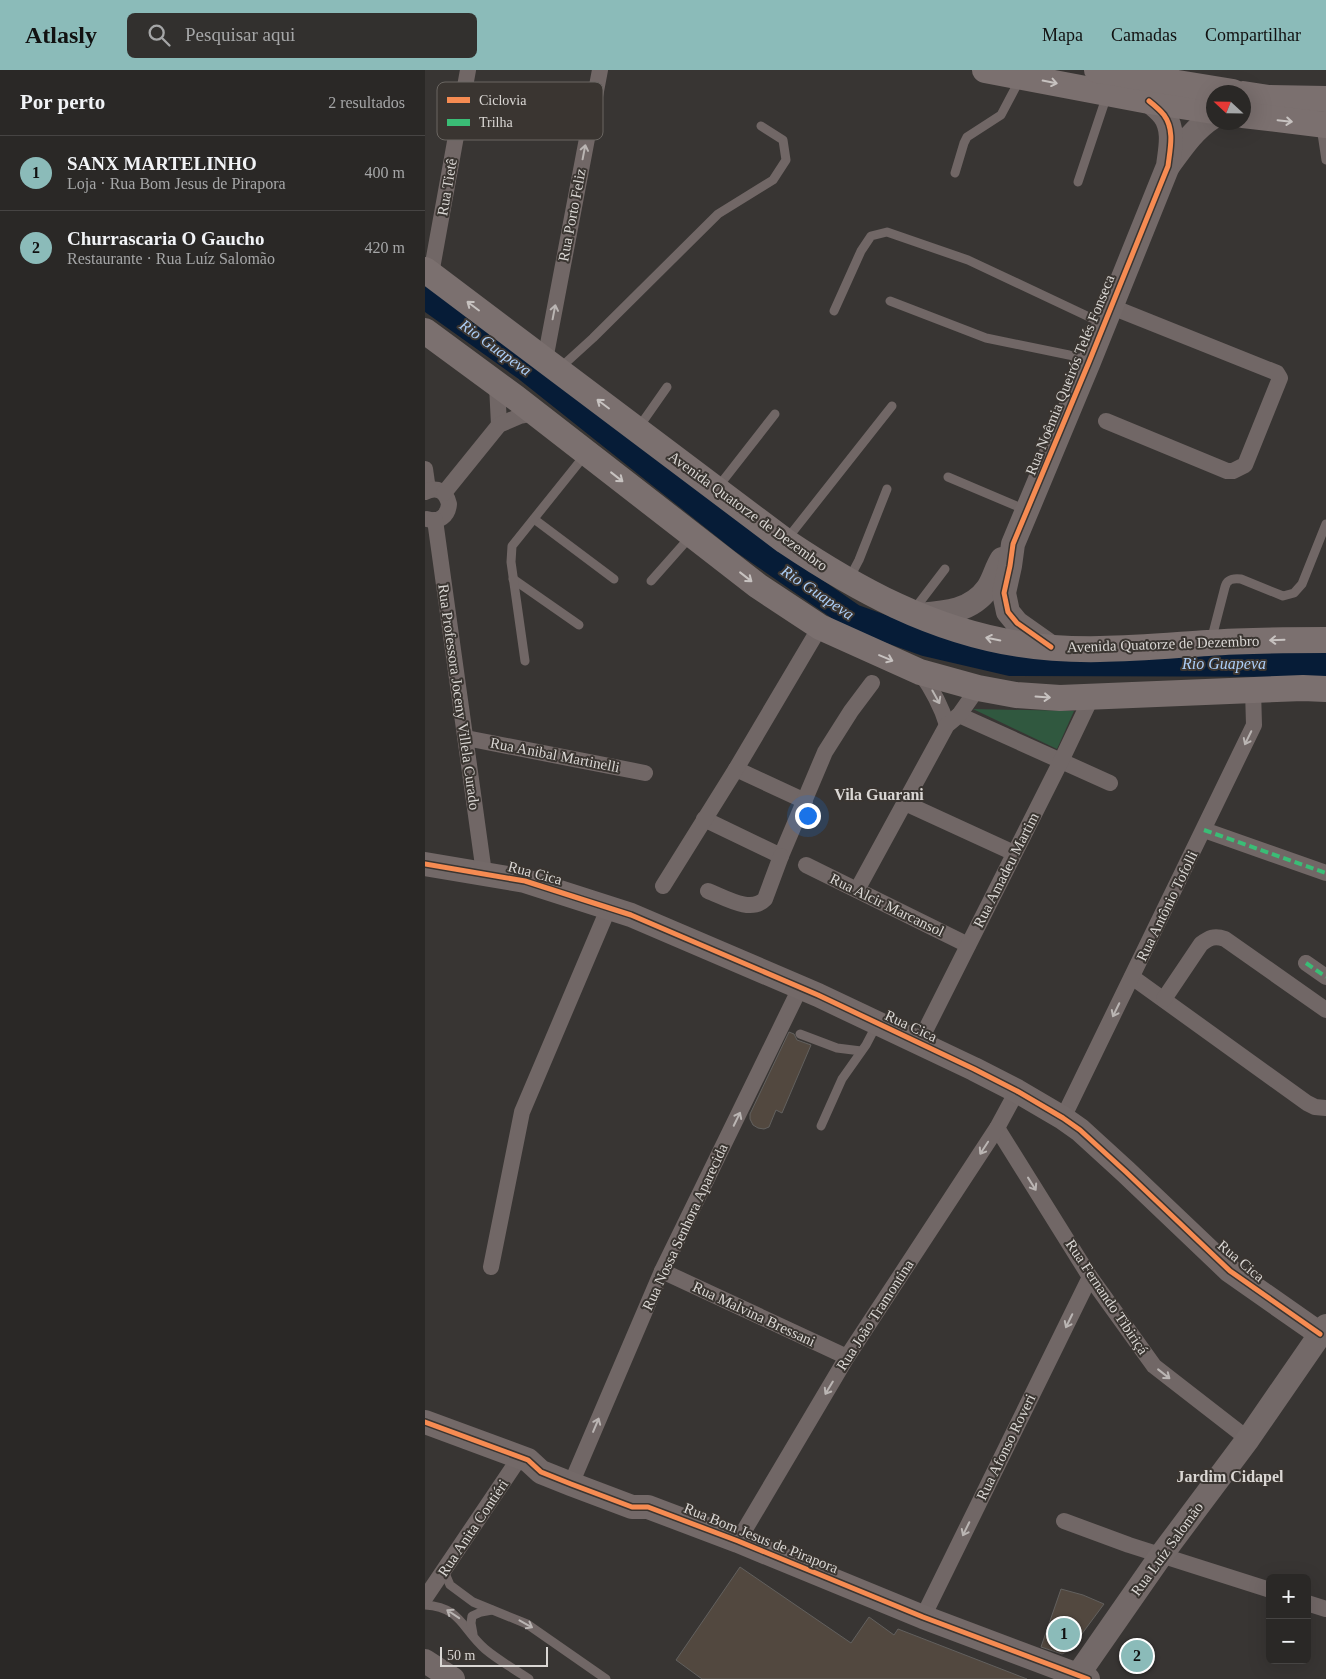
<!DOCTYPE html>
<html lang="pt">
<head>
<meta charset="utf-8">
<style>
	:root { --surface:#2a2826; --page:#32302e; --text:#f1f3f6; --muted:#a5a6a7; --line:#464443; --accent:#8bbbb9 }
	body { margin:0; font-family:"Times New Roman",serif; background:var(--page); color:var(--text) }
	.controls { position:absolute; right:15px; bottom:15px; display:grid; overflow:hidden; border-radius:8px; box-shadow:0 5px 20px #0002 }
	.controls button { width:45px; height:45px; display:grid; place-items:center; padding:0; border:0; border-bottom:1px solid var(--line); background:var(--surface); color:var(--text); font:25px sans-serif }
	.compass { position:absolute; left:781px; top:15px; width:45px; height:45px; border-radius:50%; background:var(--surface); box-shadow:0 5px 20px #0002; rotate:292deg }
	.scale { position:absolute; left:15px; bottom:12px; width:108px; box-sizing:border-box; padding-left:5px; border:2px solid #dad7d4; border-top:0; font-size:14px; line-height:18px; white-space:nowrap; color:#dad7d4; -webkit-text-stroke:4px #3a3531; paint-order:stroke }
	.you { position:absolute; left:382px; top:745px; width:18px; height:18px; margin:-12px; border:4px solid #fff; border-radius:50%; background:#1a73e8; box-shadow:0 0 0 8px #1a73e833 }
	.badge { display:grid; place-items:center; width:32px; height:32px; border-radius:50%; background:var(--accent); color:#111; font-size:16px; font-weight:700 }
	.pin { position:absolute; translate:-50% -50%; border:2px solid #fff; box-shadow:0 1px 5px #0006 }
	.list { margin:0; padding:0; list-style:none }
	h2 { display:flex; justify-content:space-between; align-items:center; height:65px; margin:0; padding:0 20px; font-size:21px }
	h2 small { font-size:16px; font-weight:400; color:var(--muted) }
	.list li { display:grid; grid-template-columns:32px 1fr auto; gap:15px; align-items:center; box-sizing:border-box; height:75px; padding:0 20px; border-top:1px solid var(--line) }
	.list b { display:block; font-size:19px; white-space:nowrap }
	.list p { margin:0; font-size:16px; white-space:nowrap; color:var(--muted) }
	.list em { font-size:16px; font-style:normal; color:var(--muted) }
	.icon { flex:none; width:28px; height:28px; fill:none; stroke:currentColor; stroke-width:2; stroke-linecap:round; stroke-linejoin:round }
	.map { position:relative; flex:none; width:901px; height:1609px; overflow:hidden }
	header { display:flex; align-items:center; gap:30px; box-sizing:border-box; height:70px; padding:0 25px; background:var(--accent); color:#111 }
	header strong { font-size:24px }
	nav { display:flex; gap:28px; margin-inline-start:auto; font-size:18px }
	.search { width:350px; height:45px; background:var(--page); display:flex; align-items:center; gap:12px; box-sizing:border-box; padding:0 18px; border-radius:8px; color:var(--muted); font-size:19px }
	main { display:flex }
	aside { flex:1; background:var(--surface) }
	.map>svg:first-child { display:block }
	.green { fill:#30583f }
	.lines { fill:none; stroke-linecap:round; stroke-linejoin:round }
	.river { stroke:#061c37; stroke-width:26 }
	.building { fill:#52483f; stroke:#62605e }
	.lane { stroke:#716766; stroke-width:9 }
	.street { stroke:#716766; stroke-width:16 }
	.secondary { stroke:#736968; stroke-width:24 }
	.primary { stroke:#7b706f; stroke-width:26 }
	.quiet { stroke:#3abd76; stroke-width:4; stroke-dasharray:8 4; stroke-linecap:butt }
	.cycleway-casing { stroke:#3a3531; stroke-width:8 }
	.cycleway { stroke:#f68b52; stroke-width:5 }
	.oneway { stroke:#c7c2c0 }
	.oneway2 { stroke:#bab5b3 }
	.labels { text-anchor:middle; stroke-width:4; stroke-linejoin:round; paint-order:stroke }
	.street-label { font-size:15px; fill:#dad7d4; stroke:#3a3531 }
	.water-label { font-size:16px; font-style:italic; fill:#accef7; stroke:#3a3531 }
	.neighbourhood-label { font-size:16px; font-weight:bold; fill:#dad7d4; stroke:#3a3531 }
	.key { fill:#3a3531; stroke:#6a6662; stroke-width:1 }
	.key-label { font-size:14px; fill:#dad7d4 }
</style>
</head>
<body>
<header>
<strong>Atlasly</strong>
<div class="search"><svg class="icon" aria-label="search" viewBox="0 0 24 24"><circle cx="10" cy="10" r="6"/><path d="M15 15l6 6"/></svg>Pesquisar aqui</div>
<nav><a>Mapa</a><a>Camadas</a><a>Compartilhar</a></nav>
</header>
<main>
<aside>
<h2>Por perto<small>2 resultados</small></h2>
<ul class="list">
<li><span class="badge">1</span><div><b>SANX MARTELINHO</b><p>Loja · Rua Bom Jesus de Pirapora</p></div><em>400 m</em></li>
<li><span class="badge">2</span><div><b>Churrascaria O Gaucho</b><p>Restaurante · Rua Luíz Salomão</p></div><em>420 m</em></li>
</ul>
</aside>
<div class="map">
<svg width="901" height="1609" viewBox="0 0 901 1609">
	<rect width="100%" height="100%" fill="#383533"/>
	<!-- green -->
	<polygon class="green" points="548,639 649,641 632,679"/>
	<g class="lines">
		<!-- river -->
		<polyline class="river" points="0,226 102,299 318,471 428,547 500,573 586,593 901,594"/>
	</g>
	<!-- building -->
	<g class="building">
		<polygon points="364,962 369,964 372,970 386,975 357,1043 351,1040 344,1057 339,1059 333,1058 328,1055 325,1049 325,1044"/>
		<polygon points="315,1497 426,1573 444,1547 469,1565 473,1559 602,1609 277,1609 251,1590"/>
		<polygon points="636,1519 658,1525 679,1534 645,1580 637,1584 616,1577"/>
	</g>
	<g class="lines">
		<!-- lane -->
		<g class="lane">
			<polyline points="896,57 901,90"/>
			<polyline points="530,103 539,73 542,67 576,45 595,9"/>
			<polyline points="653,112 682,25"/>
			<polyline points="465,231 561,268 644,285 664,292"/>
			<polyline points="409,241 436,181 446,166 462,162 543,190 679,254"/>
			<polyline points="135,298 168,268 293,144 348,110 361,90 358,70 336,56"/>
			<polyline points="214,357 242,317"/>
			<polyline points="523,407 601,440"/>
			<polyline points="293,417 350,344"/>
			<polyline points="109,449 189,509"/>
			<polyline points="362,469 467,336"/>
			<polyline points="88,509 154,555"/>
			<polyline points="424,509 434,490 462,419"/>
			<polyline points="226,511 265,467"/>
			<polyline points="488,541 520,499"/>
			<path d="M 786,571 L 800,517 C 802,509 808,508 816,509 L 858,526 L 869,523 L 877,514 L 901,454"/>
			<polyline points="100,591 86,492 87,476 160,385"/>
			<polyline points="375,964 412,978 436,981"/>
			<polyline points="396,1056 417,1009 441,975 452,954"/>
			<polyline points="19,1501 25,1515 48,1532 102,1554 181,1609"/>
			<path d="M 0,1535 C 36,1537 37,1559 60,1579 C 73,1590 89,1599 104,1609"/>
			<polyline points="48,1564 46,1553 47,1546 56,1542 67,1540"/>
		</g>
		<!-- street -->
		<g class="street">
			<polyline points="6,204 43,0"/>
			<polyline points="120,290 175,0"/>
			<polyline points="72,315 74,355"/>
			<polyline points="681,351 802,401 808,401 820,395 855,308 852,303 687,237"/>
			<polyline points="0,399 3,420"/>
			<path d="M 0,422 C 12,416 21,421 24,434 C 23,446 14,453 2,449"/>
			<polyline points="19,423 74,355 95,346 110,343"/>
			<polyline points="10,450 59,803"/>
			<path d="M 495,602 C 507,619 516,635 522,655"/>
			<polyline points="534,645 685,713"/>
			<polyline points="41,668 220,703"/>
			<polyline points="311,699 380,731"/>
			<polyline points="480,733 589,783"/>
			<polyline points="279,749 356,786 400,682 426,641 447,613"/>
			<polyline points="779,760 901,803"/>
			<polyline points="381,795 543,875"/>
			<polyline points="238,816 311,699 395,557"/>
			<polyline points="432,820 522,655 534,645 553,618"/>
			<path d="M 283,821 C 299,827 326,844 340,829 L 356,786"/>
			<polyline points="881,893 901,907"/>
			<polyline points="707,907 882,1033 890,1037 901,1038"/>
			<path d="M 739,929 L 776,874 C 784,868 789,865 800,869 L 901,940"/>
			<polyline points="494,973 636,691 667,626"/>
			<polyline points="638,1048 829,655 828,620"/>
			<polyline points="572,1058 665,1207 729,1296 823,1369"/>
			<polyline points="66,1197 97,1042 184,837"/>
			<polyline points="237,1201 422,1287"/>
			<polyline points="146,1414 237,1201 375,918"/>
			<polyline points="639,1451 704,1475 845,1520"/>
			<polyline points="313,1471 422,1287 572,1058 592,1021"/>
			<polyline points="0,1528 95,1387"/>
			<polyline points="882,1533 901,1539"/>
			<polyline points="498,1547 665,1207"/>
		</g>
		<!-- secondary -->
		<g class="secondary">
			<path d="M 744,95 C 757,77 769,59 788,47"/>
			<path d="M 492,545 C 519,543 546,542 563,518 C 569,509 571,498 577,489"/>
			<path d="M 626,577 L 592,553 L 583,542 L 579,523 L 585,496 L 588,474 L 664,292 L 743,96 C 745,79 750,60 739,45 C 735,40 729,35 724,31"/>
			<polyline points="0,794 100,811 206,845 393,925 549,999 592,1021 638,1048 655,1060 701,1102 805,1201 895,1264"/>
			<polyline points="0,1352 103,1390 116,1402 146,1414 207,1437 223,1437 313,1471 498,1547 663,1609"/>
			<polyline points="0,1591 28,1609"/>
			<polyline points="650,1609 737,1484 823,1369 901,1256"/>
		</g>
		<!-- primary -->
		<g class="primary">
			<polyline points="560,0 724,31 788,41"/>
			<polyline points="672,0 808,22"/>
			<polyline points="818,24 844,28 901,29"/>
			<polyline points="818,45 901,55"/>
			<path d="M 0,200 L 360,471 C 433,520 506,560 594,574 C 656,584 721,577 783,573 C 822,570 862,570 901,570"/>
			<polyline points="0,261 91,328 333,516 395,557 495,602 553,618 591,625 635,628 878,618 901,619"/>
		</g>
		<!-- quiet -->
		<g class="quiet">
			<polyline points="779,760 901,803"/>
			<polyline points="881,893 901,907"/>
		</g>
		<defs>
			<g id="cycleway">
				<path d="M 626,577 L 592,553 L 583,542 L 579,523 L 585,496 L 588,474 L 664,292 L 743,96 C 745,79 750,60 739,45 C 735,40 729,35 724,31"/>
				<polyline points="0,794 100,811 206,845 393,925 549,999 592,1021 638,1048 655,1060 701,1102 805,1201 895,1264"/>
				<polyline points="0,1352 103,1390 116,1402 146,1414 207,1437 223,1437 313,1471 498,1547 663,1609"/>
			</g>
		</defs>
		<!-- cycleway casing -->
		<use href="#cycleway" class="cycleway-casing"/>
		<!-- cycleway -->
		<use href="#cycleway" class="cycleway"/>
	</g>
	<!-- one-way arrows -->
	<defs><path id="oneway-shaft" d="M-6 0H5M1.5-3L5.5 0L1.5 3" fill="none" stroke-width="1.6" stroke-linecap="round" stroke-linejoin="round" transform="scale(1.25)"/></defs>
	<g class="oneway">
		<use href="#oneway-shaft" transform="translate(625 12) rotate(11)"/>
		<use href="#oneway-shaft" transform="translate(860 51) rotate(6)"/>
		<use href="#oneway-shaft" transform="translate(48 236) rotate(-143)"/>
		<use href="#oneway-shaft" transform="translate(178 334) rotate(-143)"/>
		<use href="#oneway-shaft" transform="translate(192 407) rotate(38)"/>
		<use href="#oneway-shaft" transform="translate(321 507) rotate(38)"/>
		<use href="#oneway-shaft" transform="translate(568 569) rotate(-169)"/>
		<use href="#oneway-shaft" transform="translate(852 570) rotate(178)"/>
		<use href="#oneway-shaft" transform="translate(461 588) rotate(23)"/>
		<use href="#oneway-shaft" transform="translate(618 627) rotate(4)"/>
	</g>
	<g class="oneway2">
		<use href="#oneway-shaft" transform="translate(159 82) rotate(-79)"/>
		<use href="#oneway-shaft" transform="translate(129 242) rotate(-79)"/>
		<use href="#oneway-shaft" transform="translate(511 627) rotate(61)"/>
		<use href="#oneway-shaft" transform="translate(823 668) rotate(116)"/>
		<use href="#oneway-shaft" transform="translate(691 940) rotate(116)"/>
		<use href="#oneway-shaft" transform="translate(312 1049) rotate(-64)"/>
		<use href="#oneway-shaft" transform="translate(559 1078) rotate(123)"/>
		<use href="#oneway-shaft" transform="translate(607 1114) rotate(58)"/>
		<use href="#oneway-shaft" transform="translate(644 1251) rotate(116)"/>
		<use href="#oneway-shaft" transform="translate(739 1304) rotate(38)"/>
		<use href="#oneway-shaft" transform="translate(404 1318) rotate(121)"/>
		<use href="#oneway-shaft" transform="translate(171 1355) rotate(-67)"/>
		<use href="#oneway-shaft" transform="translate(541 1459) rotate(116)"/>
		<use href="#oneway-shaft" transform="translate(28 1544) rotate(-146)"/>
		<use href="#oneway-shaft" transform="translate(101 1554) rotate(29)"/>
	</g>
	<g class="labels">
		<!-- street labels -->
		<g class="street-label">
			<text transform="translate(22 117) rotate(-80)" y="5">Rua Tietê</text>
			<text transform="translate(147 145) rotate(-79)" y="5">Rua Porto Feliz</text>
			<text transform="translate(645 305) rotate(-68)" y="5">Rua Noêmia Queirós Telés Fonseca</text>
			<text transform="translate(323 441) rotate(36)" y="5">Avenida Quatorze de Dezembro</text>
			<text transform="translate(738 574) rotate(-2)" y="5">Avenida Quatorze de Dezembro</text>
			<text transform="translate(34 627) rotate(82)" y="5">Rua Professora Joceny Villela Curado</text>
			<text transform="translate(130 685) rotate(11)" y="5">Rua Anibal Martinelli</text>
			<text transform="translate(581 800) rotate(-63)" y="5">Rua Amadeu Martim</text>
			<text transform="translate(110 803) rotate(15)" y="5">Rua Cica</text>
			<text transform="translate(462 835) rotate(26)" y="5">Rua Alcir Marcansol</text>
			<text transform="translate(742 836) rotate(-64)" y="5">Rua Antônio Tofolli</text>
			<text transform="translate(486 956) rotate(25)" y="5">Rua Cica</text>
			<text transform="translate(260 1157) rotate(-65)" y="5">Rua Nossa Senhora Aparecida</text>
			<text transform="translate(816 1191) rotate(40)" y="5">Rua Cica</text>
			<text transform="translate(682 1227) rotate(56)" y="5">Rua Fernando Tibiriçá</text>
			<text transform="translate(329 1244) rotate(25)" y="5">Rua Malvina Bressani</text>
			<text transform="translate(450 1245) rotate(-57)" y="5">Rua João Tramontina</text>
			<text transform="translate(581 1377) rotate(-64)" y="5">Rua Afonso Roveri</text>
			<text transform="translate(48 1458) rotate(-56)" y="5">Rua Anita Contiéri</text>
			<text transform="translate(336 1468) rotate(22)" y="5">Rua Bom Jesus de Pirapora</text>
			<text transform="translate(742 1479) rotate(-54)" y="5">Rua Luíz Salomão</text>
		</g>
		<!-- water labels -->
		<g class="water-label">
			<text transform="translate(71 277) rotate(36)" y="6">Rio Guapeva</text>
			<text transform="translate(393 522) rotate(34)" y="6">Rio Guapeva</text>
			<text x="799" y="599">Rio Guapeva</text>
		</g>
		<!-- neighbourhood labels -->
		<g class="neighbourhood-label">
			<text x="454" y="730">Vila Guarani</text>
			<text x="805" y="1412">Jardim Cidapel</text>
		</g>
	</g>
	<!-- legend -->
	<rect x="12" y="12" width="166" height="58" rx="8" class="key"/>
	<rect x="22" y="27" width="23" height="6" fill="#f68b52"/>
	<rect x="22" y="49" width="23" height="7" fill="#3abd76"/>
	<g class="key-label">
		<text x="54" y="35">Ciclovia</text>
		<text x="54" y="57">Trilha</text>
	</g>
</svg>
<div class="controls">
<button>+</button>
<button>−</button>
</div>
<svg class="compass" viewBox="-18 -18 36 36"><path d="M0-13l5 13h-10z" fill="#e53935"/><path d="M0 13l5-13h-10z" fill="#a5a6a7"/></svg>
<div class="scale">50 m</div>
<div class="you"></div>
<div class="pin badge" style="left:639px;top:1564px">1</div>
<div class="pin badge" style="left:712px;top:1586px">2</div>
</div>
</main>
</body>
</html>
